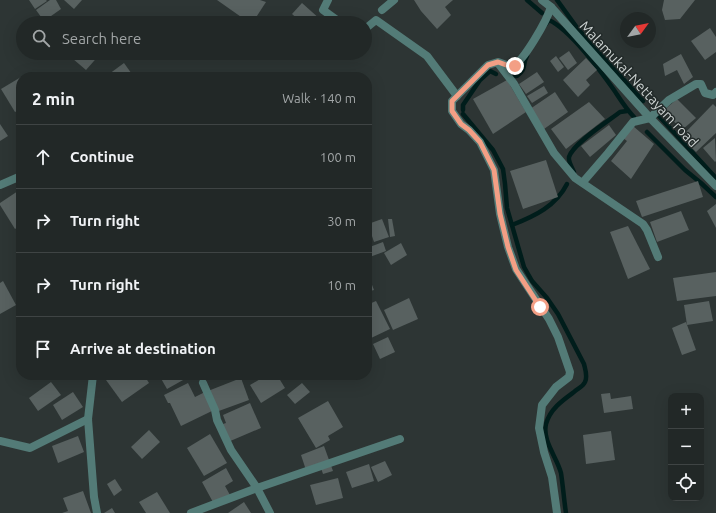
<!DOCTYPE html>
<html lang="en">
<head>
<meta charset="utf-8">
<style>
	:root { --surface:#222827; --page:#2e3433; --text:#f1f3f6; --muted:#a2a6a7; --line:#3f4444 }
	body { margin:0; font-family:Ubuntu,sans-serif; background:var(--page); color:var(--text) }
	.controls { position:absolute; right:12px; bottom:12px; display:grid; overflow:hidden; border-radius:8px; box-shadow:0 4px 16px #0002 }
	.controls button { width:36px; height:36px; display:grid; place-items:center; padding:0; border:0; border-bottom:1px solid var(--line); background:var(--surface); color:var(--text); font:20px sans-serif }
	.compass { position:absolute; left:620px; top:12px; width:36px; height:36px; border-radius:50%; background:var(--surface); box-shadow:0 4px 16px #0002; rotate:57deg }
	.stop { position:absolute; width:12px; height:12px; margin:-9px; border:3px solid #f39f85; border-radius:50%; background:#fff }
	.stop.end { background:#f39f85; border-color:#fff; box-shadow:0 1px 4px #0008 }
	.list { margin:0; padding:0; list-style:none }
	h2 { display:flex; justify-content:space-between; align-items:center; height:52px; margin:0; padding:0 16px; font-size:17px }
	h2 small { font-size:13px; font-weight:400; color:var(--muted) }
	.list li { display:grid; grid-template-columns:26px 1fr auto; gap:12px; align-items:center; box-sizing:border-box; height:64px; padding:0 16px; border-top:1px solid var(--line) }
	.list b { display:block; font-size:15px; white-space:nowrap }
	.list em { font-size:13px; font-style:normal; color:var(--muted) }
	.icon { flex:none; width:22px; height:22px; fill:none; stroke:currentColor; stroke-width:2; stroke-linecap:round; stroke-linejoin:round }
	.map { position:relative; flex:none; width:716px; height:513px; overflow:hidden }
	.search { position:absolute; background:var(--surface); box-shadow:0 4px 16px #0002; left:16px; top:16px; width:356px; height:44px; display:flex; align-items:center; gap:10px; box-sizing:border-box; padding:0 14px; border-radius:22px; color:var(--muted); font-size:15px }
	.panel { position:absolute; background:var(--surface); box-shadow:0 4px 16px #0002; left:16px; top:72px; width:356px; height:308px; border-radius:16px }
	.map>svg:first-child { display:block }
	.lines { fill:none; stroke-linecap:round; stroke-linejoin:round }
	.stream { stroke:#001d1b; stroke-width:4.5 }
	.building { fill:#586160 }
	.street { stroke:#537b77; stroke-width:8 }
	.route { stroke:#f39f85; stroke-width:5 }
	.labels { text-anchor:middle; stroke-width:3; stroke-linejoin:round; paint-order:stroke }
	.street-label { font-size:14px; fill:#cdd3d2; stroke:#232b2a }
</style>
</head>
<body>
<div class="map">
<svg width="716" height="513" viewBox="0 0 716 513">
	<rect width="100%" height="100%" fill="#2d3534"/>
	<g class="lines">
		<!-- stream -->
		<g class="stream">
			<polyline points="527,0 542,13"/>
			<polyline points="557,0 578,29 643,101"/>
			<path d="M 546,24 L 549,20 C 570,30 600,70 614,90 C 620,99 626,109 634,117"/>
			<path d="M 509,74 L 517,76 C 527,69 522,64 527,56"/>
			<polyline points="463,110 463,105 480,80 490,71 496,74"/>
			<path d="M 463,114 L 493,150 L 503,169 L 505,184 L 507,208 L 524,267 L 532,281 L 547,298 L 558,314 L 584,364 C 585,369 588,376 585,382 C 583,387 578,388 574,392 C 563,400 550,409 546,424 C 542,441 557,457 561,473 C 563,486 564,500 566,513"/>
			<polyline points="657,114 716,178"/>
			<polyline points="647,132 685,170 701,183 716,197"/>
			<path d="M 574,172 C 572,168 568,161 569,157 C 573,144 605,123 616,115 L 620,112 L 627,111"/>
			<path d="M 512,225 C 535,216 556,206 567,184"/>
		</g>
	</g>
	<!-- building -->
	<g class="building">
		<polygon points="29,0 46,0 47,1 35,9"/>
		<polygon points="50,0 56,0 61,9 44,21 36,10"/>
		<polygon points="64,0 82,0 74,9"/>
		<polygon points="217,0 260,0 266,2 253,22 244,19"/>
		<polygon points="414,0 453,0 445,7 451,15 437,29 421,11"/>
		<polygon points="664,0 695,0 680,19 665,20 662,10"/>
		<polygon points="302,3 321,20 319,23 302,23 292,14"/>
		<polygon points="710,28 716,37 716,52 705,60 691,41"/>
		<polygon points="569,51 577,63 568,70 559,58"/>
		<polygon points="66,53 101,53 86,70"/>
		<polygon points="681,54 693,77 684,84 677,70 665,76 663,64"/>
		<polygon points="556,56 564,67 558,72 550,61"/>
		<polygon points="586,58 597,70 586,80 590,85 578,97 563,80"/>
		<polygon points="124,63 134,77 105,77"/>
		<polygon points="537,72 544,82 526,94 519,84"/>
		<polygon points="21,77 21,109 15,112 1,89"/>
		<polygon points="507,80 526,112 493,134 473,99"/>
		<polygon points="544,86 548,93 532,103 527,96"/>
		<polygon points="555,92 568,112 544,129 530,109"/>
		<polygon points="677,99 696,118 683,129 662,112"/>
		<polygon points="589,102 605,119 566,149 551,129"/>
		<polygon points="713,104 716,107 716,133 696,152 681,137"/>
		<polygon points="0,124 8,136 0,141"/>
		<polygon points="609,125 616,135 590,157 581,146"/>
		<polygon points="633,126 654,144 631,179 611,161 627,141 623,138"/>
		<polygon points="715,138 716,161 715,162 703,148"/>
		<polygon points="546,160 558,197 523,209 510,171"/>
		<polygon points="698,181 703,197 642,217 636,201"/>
		<polygon points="21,189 21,225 15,229 0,205 0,203"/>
		<polygon points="716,204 716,228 707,211"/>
		<polygon points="681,211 689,230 657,242 650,222"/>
		<polygon points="382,219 389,237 374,242 368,224"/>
		<polygon points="388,219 392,219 395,236 390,237"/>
		<polygon points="628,226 650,269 628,279 610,232"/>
		<polygon points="383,242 386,251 367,258 367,248"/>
		<polygon points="401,243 407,255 391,265 384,253"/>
		<polygon points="367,272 374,290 367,292"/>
		<polygon points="716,272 716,296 677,301 673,278"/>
		<polygon points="3,281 16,305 0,314 0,283"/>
		<polygon points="409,298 418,319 393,330 384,310"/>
		<polygon points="376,301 390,329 369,339 367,335 367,305"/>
		<polygon points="709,301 713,321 687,325 684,305"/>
		<polygon points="686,322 696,350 682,355 672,328"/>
		<polygon points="388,337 395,352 380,359 373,344"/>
		<polygon points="112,375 144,375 149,383 122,402 106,380"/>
		<polygon points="159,375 192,375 167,389"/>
		<polygon points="267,375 277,375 285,388 261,403 250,385"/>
		<polygon points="241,378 249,400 216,412 208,391"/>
		<polygon points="51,382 61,395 38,411 29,398"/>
		<polygon points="188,383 195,397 205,392 214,410 181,426 170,403 168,403 164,395"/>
		<polygon points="302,383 310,392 295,404 287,395"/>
		<polygon points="73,392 83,407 62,420 53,405"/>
		<polygon points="610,393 611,399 631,396 633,409 604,413 601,394"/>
		<polygon points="328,401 343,427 328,436 330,440 316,448 298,418"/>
		<polygon points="250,403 261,428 228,442 220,425 226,423 223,415"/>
		<polygon points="149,430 160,442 142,459 131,447"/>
		<polygon points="611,431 615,460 586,464 583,435"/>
		<polygon points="210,434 227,463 204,476 187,448"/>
		<polygon points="78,436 84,452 58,463 52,446"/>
		<polygon points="324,446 333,471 323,474 321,468 307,473 301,455"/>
		<polygon points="385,461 392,475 378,482 371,467"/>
		<polygon points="369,464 374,481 352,488 346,472"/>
		<polygon points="226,468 233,481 225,486 230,495 214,504 202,482"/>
		<polygon points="338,478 343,498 316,505 310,485"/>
		<polygon points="115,479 122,490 114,496 107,484"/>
		<polygon points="83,491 91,513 62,513 68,511 63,498"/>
		<polygon points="157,492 170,513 146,513 139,502"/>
		<polygon points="244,502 251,513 228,513"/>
		<polygon points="112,508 115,513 104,513"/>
	</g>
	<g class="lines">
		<!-- street -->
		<g class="street">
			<polyline points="328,0 323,10 341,23"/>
			<polyline points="542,0 551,7 650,118 716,186"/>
			<path d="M 551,7 C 547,20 524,61 512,67 L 498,62 L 488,65 L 452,101 L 452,111 L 461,124 L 469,130 L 480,142 L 494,170 L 500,214 L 508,247 L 516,269 L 549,319 L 558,337 L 570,372 L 569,377 L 556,387 L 542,405 L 539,428 L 544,452 L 552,477 L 557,513"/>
			<polyline points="382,10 394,0"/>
			<polyline points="365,29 376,20 427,56 457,96"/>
			<polyline points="498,63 514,84 554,153 575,178 643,224 647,230 658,257"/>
			<polyline points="583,182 608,153 633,122 650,118 669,100 696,84 701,84 705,93 713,95 716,92"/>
			<polyline points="0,185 21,176"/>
			<polyline points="93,375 88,419 94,497 97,513"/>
			<polyline points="203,383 215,410 217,420 231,450 257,488 270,513"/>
			<polyline points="0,441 30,448 88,419"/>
			<polyline points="191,513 257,488 400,439"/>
		</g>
	</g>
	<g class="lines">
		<!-- route -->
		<polyline class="route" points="515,66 512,67 498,62 488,65 452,101 452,111 461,124 469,130 480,142 494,170 500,214 508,247 516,270 540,307"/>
	</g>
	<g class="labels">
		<!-- street labels -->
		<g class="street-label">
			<text transform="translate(639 84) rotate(47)" y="5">Malamukal-Nettayam road</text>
		</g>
	</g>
</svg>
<div class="controls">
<button>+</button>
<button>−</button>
<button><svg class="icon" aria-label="locate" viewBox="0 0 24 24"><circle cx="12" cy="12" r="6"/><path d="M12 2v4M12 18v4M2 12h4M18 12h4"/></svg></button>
</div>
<svg class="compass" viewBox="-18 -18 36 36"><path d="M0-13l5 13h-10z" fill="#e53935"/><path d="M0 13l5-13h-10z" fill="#a2a6a7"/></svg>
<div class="stop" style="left:540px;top:307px"></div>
<div class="stop end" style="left:515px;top:66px"></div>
<div class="search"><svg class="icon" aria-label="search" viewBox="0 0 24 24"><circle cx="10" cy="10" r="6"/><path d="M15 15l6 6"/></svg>Search here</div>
<section class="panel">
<h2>2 min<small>Walk · 140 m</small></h2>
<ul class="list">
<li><svg class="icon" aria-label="ahead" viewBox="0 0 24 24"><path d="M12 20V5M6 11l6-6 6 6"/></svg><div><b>Continue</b></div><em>100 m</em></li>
<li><svg class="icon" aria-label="right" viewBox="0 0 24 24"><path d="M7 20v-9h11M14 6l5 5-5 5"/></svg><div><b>Turn right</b></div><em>30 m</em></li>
<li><svg class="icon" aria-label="right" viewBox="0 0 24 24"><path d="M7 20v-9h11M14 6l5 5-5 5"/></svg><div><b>Turn right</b></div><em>10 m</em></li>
<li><svg class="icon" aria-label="arrive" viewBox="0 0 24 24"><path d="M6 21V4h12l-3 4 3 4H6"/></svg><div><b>Arrive at destination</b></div></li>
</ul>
</section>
</div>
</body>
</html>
